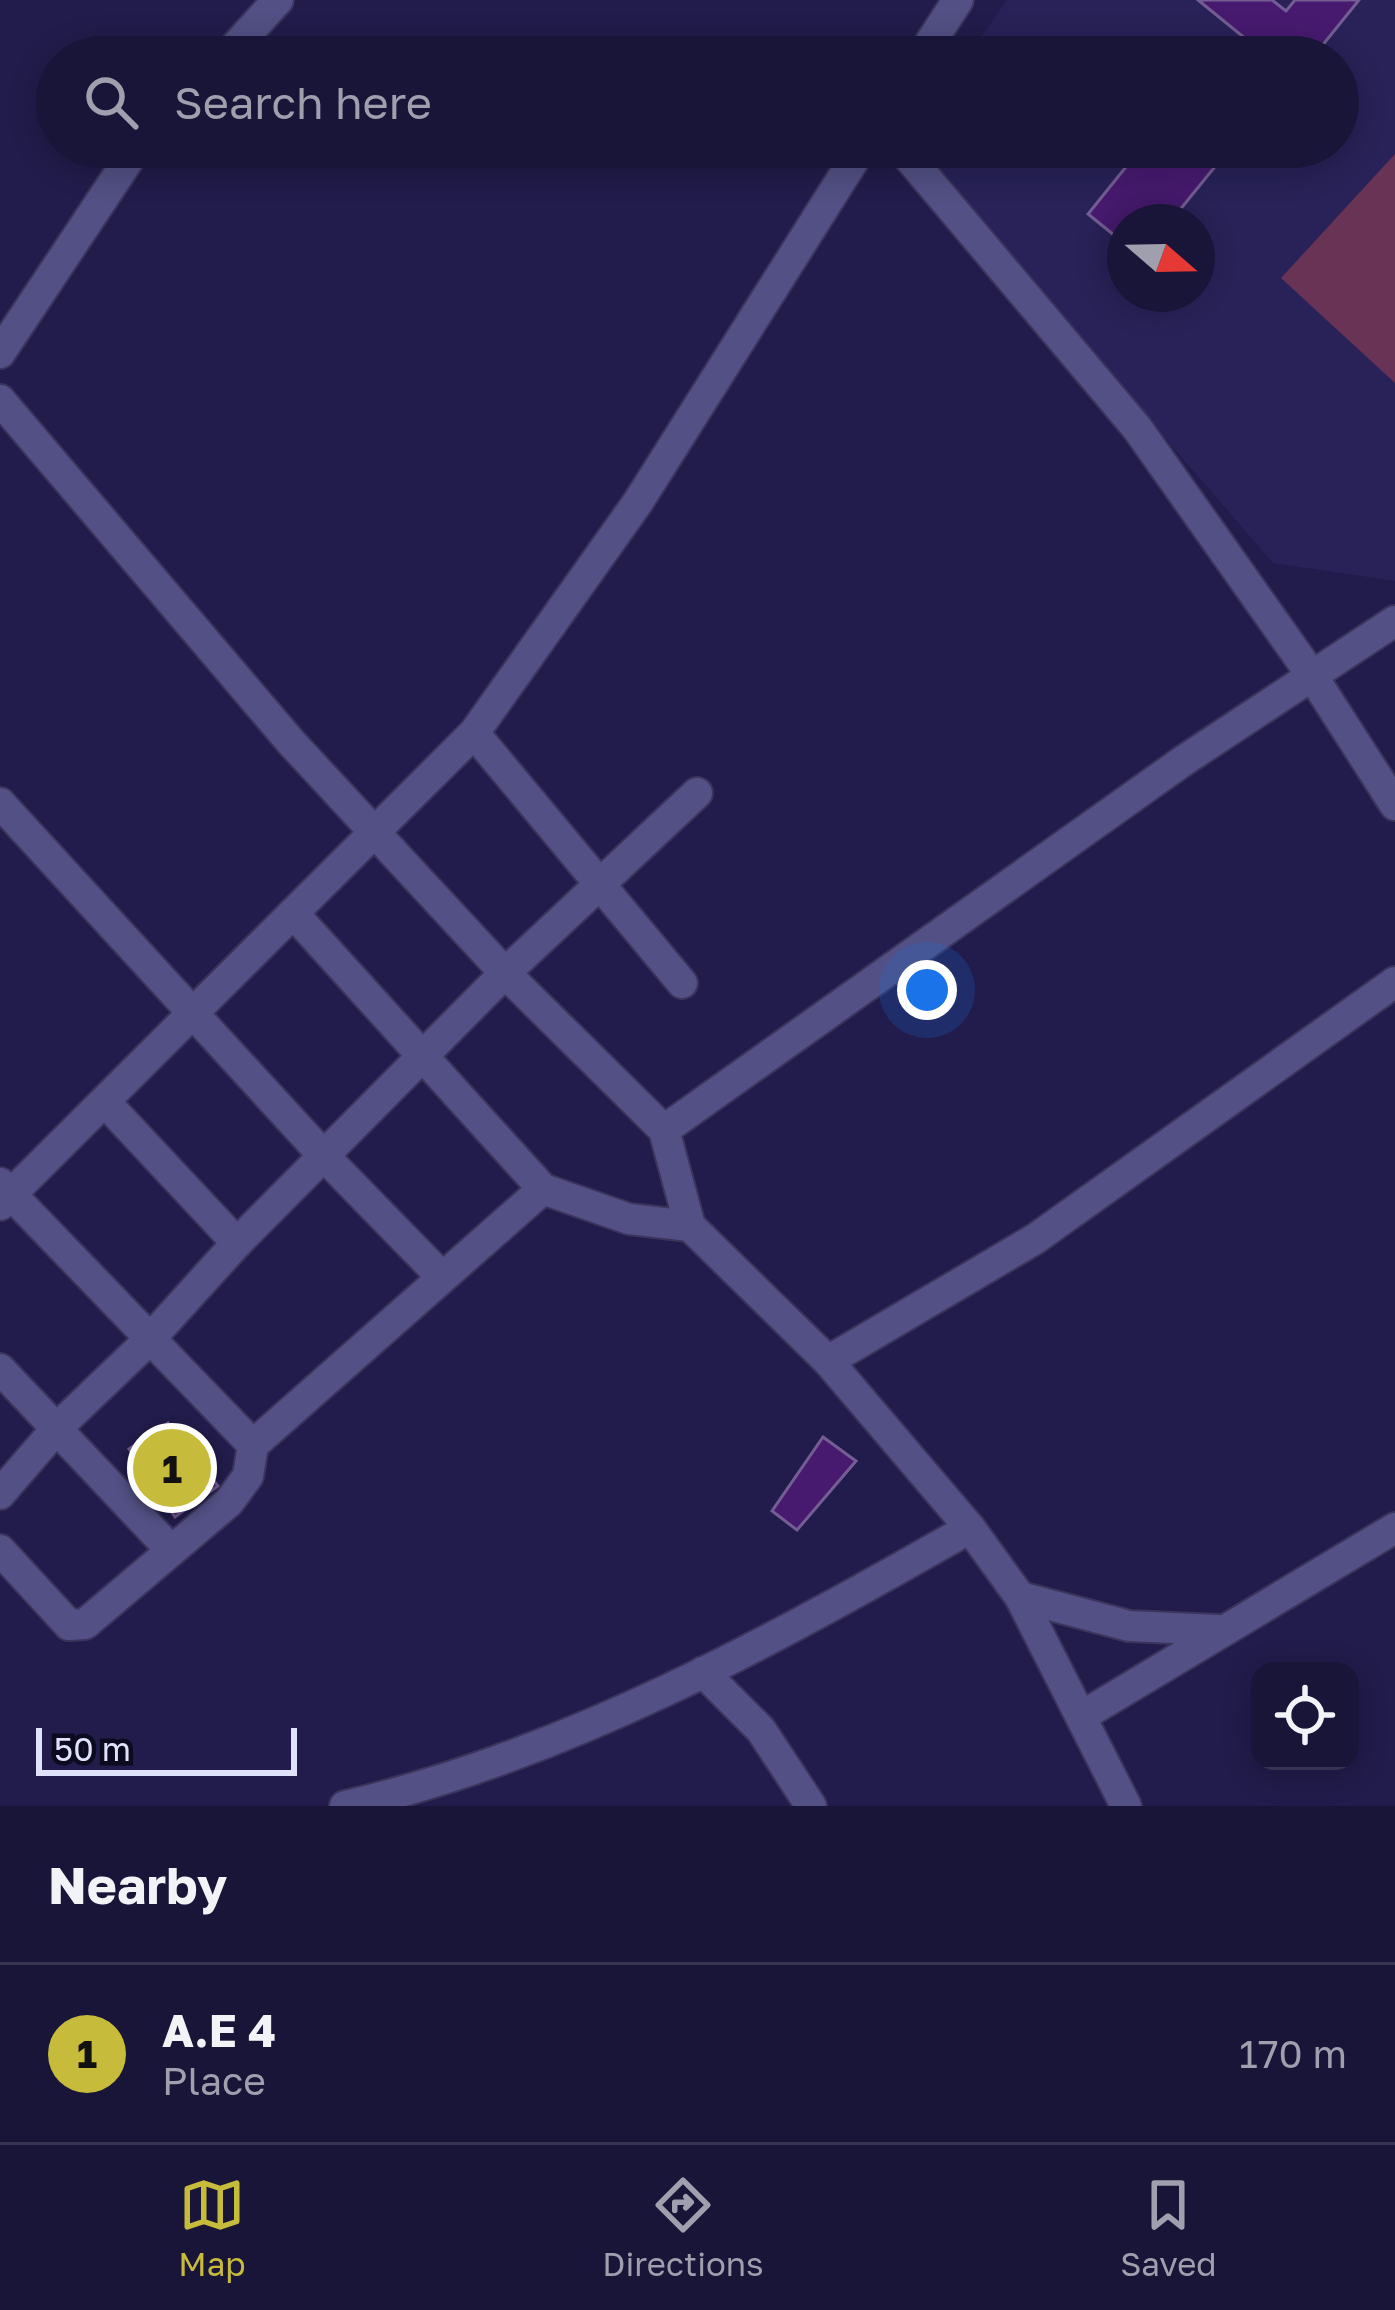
<!DOCTYPE html>
<html lang="en">
<head>
<meta charset="utf-8">
<style>
	:root { --surface:#191538; --page:#262243; --text:#f1f3f6; --muted:#9f9fae; --line:#373453; --accent:#c7bb3b }
	body { margin:0; font-family:"Golos Text",sans-serif; background:var(--page); color:var(--text) }
	.controls { position:absolute; right:36px; bottom:36px; display:grid; overflow:hidden; border-radius:24px; box-shadow:0 6px 30px #0003 }
	.controls button { width:108px; height:108px; display:grid; place-items:center; padding:0; border:0; border-bottom:3px solid var(--line); background:var(--surface); color:var(--text); font:60px sans-serif }
	.compass { position:absolute; left:1107px; top:204px; width:108px; height:108px; border-radius:50%; background:var(--surface); box-shadow:0 6px 30px #0003; rotate:110deg }
	.scale { position:absolute; left:36px; bottom:30px; width:261px; box-sizing:border-box; padding-left:12px; border:6px solid #e0e1fa; border-top:0; font-size:33px; line-height:42px; white-space:nowrap; color:#e0e1fa; -webkit-text-stroke:9px #0c0a1f; paint-order:stroke }
	.you { position:absolute; left:927px; top:990px; width:42px; height:42px; margin:-30px; border:9px solid #fff; border-radius:50%; background:#1a73e8; box-shadow:0 0 0 18px #1a73e833 }
	.badge { display:grid; place-items:center; width:78px; height:78px; border-radius:50%; background:var(--accent); color:#111; font-size:39px; font-weight:700 }
	.pin { position:absolute; translate:-50% -50%; border:6px solid #fff; box-shadow:0 3px 12px #0006 }
	.list { margin:0; padding:0; list-style:none }
	h2 { display:flex; justify-content:space-between; align-items:center; height:156px; margin:0; padding:0 48px; font-size:51px }
	h2 small { font-size:39px; font-weight:400; color:var(--muted) }
	.list li { display:grid; grid-template-columns:78px 1fr auto; gap:36px; align-items:center; box-sizing:border-box; height:180px; padding:0 48px; border-top:3px solid var(--line) }
	.list b { display:block; font-size:45px; white-space:nowrap }
	.list p { margin:0; font-size:39px; white-space:nowrap; color:var(--muted) }
	.list em { font-size:39px; font-style:normal; color:var(--muted) }
	.icon { flex:none; width:66px; height:66px; fill:none; stroke:currentColor; stroke-width:2; stroke-linecap:round; stroke-linejoin:round }
	.map { position:relative; flex:none; width:1395px; height:1806px; overflow:hidden }
	.search { position:absolute; background:var(--surface); box-shadow:0 6px 30px #0003; left:36px; right:36px; top:36px; height:132px; display:flex; align-items:center; gap:30px; box-sizing:border-box; padding:0 42px; border-radius:66px; color:var(--muted); font-size:45px }
	.sheet { height:336px; background:var(--surface) }
	nav { display:flex; justify-content:space-around; align-items:center; box-sizing:border-box; height:168px; border-top:3px solid var(--line); background:var(--surface); font-size:33px; color:var(--muted) }
	nav a { display:grid; justify-items:center; gap:6px }
	nav .on { color:var(--accent) }
	.map>svg:first-child { display:block }
	.built { fill:#282258; fill-rule:evenodd }
	.green { fill:#683354 }
	.building { fill:#471a70; stroke:#745d92; stroke-width:3 }
	.lines { fill:none; stroke-linecap:round; stroke-linejoin:round }
	.street-casing { stroke:#3b345c; stroke-width:34 }
	.street { stroke:#525084; stroke-width:30 }
</style>
</head>
<body>
<div class="map">
<svg width="1395" height="1806" viewBox="0 0 1395 1806">
	<rect width="100%" height="100%" fill="#211c4b"/>
	<!-- built -->
	<path class="built" d="M 1007,0 L 1395,0 L 1395,581 L 1273,563 L 913,147 L 1338,147 L 1338,57 L 967,57 ZM 1125,222 L 1197,222 L 1197,294 L 1125,294 Z"/>
	<!-- green -->
	<polygon class="green" points="1395,154 1395,383 1281,278"/>
	<!-- building -->
	<g class="building">
		<polygon points="1198,0 1272,0 1286,11 1295,0 1359,0 1313,57 1268,57"/>
		<polygon points="1142,147 1231,147 1170,222 1125,222 1125,244 1088,214"/>
		<polygon points="168,1423 218,1486 175,1517 129,1449"/>
		<polygon points="823,1437 856,1461 797,1530 772,1511"/>
	</g>
	<g class="lines">
		<defs>
			<g id="street">
				<polyline points="226,57 278,0"/>
				<polyline points="921,57 958,0"/>
				<polyline points="900,147 1137,428 1313,677 1395,805"/>
				<polyline points="0,353 137,147"/>
				<polyline points="0,400 290,741 505,973 664,1130 690,1226 828,1361 970,1528 1020,1597 1126,1806"/>
				<polyline points="474,733 682,983"/>
				<polyline points="0,803 324,1156 441,1276"/>
				<polyline points="293,913 543,1189"/>
				<polyline points="106,1103 237,1243"/>
				<polyline points="664,1130 1183,761 1395,621"/>
				<polyline points="0,1183 253,1445"/>
				<polyline points="0,1205 474,733 638,502 862,147"/>
				<polyline points="828,1361 1035,1239 1395,982"/>
				<polyline points="0,1369 171,1550"/>
				<polyline points="0,1494 57,1428 150,1339 237,1243 505,973 697,793"/>
				<polyline points="0,1550 69,1625 85,1624 229,1502 248,1476 253,1445 543,1189 629,1219 690,1226"/>
				<polyline points="1020,1597 1129,1626 1219,1630"/>
				<polyline points="703,1672 761,1730 811,1806"/>
				<polyline points="1082,1716 1395,1528"/>
				<path d="M 345,1806 C 567,1755 774,1640 970,1528"/>
			</g>
		</defs>
		<!-- street casing -->
		<use href="#street" class="street-casing"/>
		<!-- street -->
		<use href="#street" class="street"/>
	</g>
</svg>
<div class="controls">
<button><svg class="icon" aria-label="locate" viewBox="0 0 24 24"><circle cx="12" cy="12" r="6"/><path d="M12 2v4M12 18v4M2 12h4M18 12h4"/></svg></button>
</div>
<svg class="compass" viewBox="-18 -18 36 36"><path d="M0-13l5 13h-10z" fill="#e53935"/><path d="M0 13l5-13h-10z" fill="#9f9fae"/></svg>
<div class="scale">50 m</div>
<div class="you"></div>
<div class="pin badge" style="left:172px;top:1468px">1</div>
<div class="search"><svg class="icon" aria-label="search" viewBox="0 0 24 24"><circle cx="10" cy="10" r="6"/><path d="M15 15l6 6"/></svg>Search here</div>
</div>
<section class="sheet">
<h2>Nearby<small></small></h2>
<ul class="list">
<li><span class="badge">1</span><div><b>A.E 4</b><p>Place</p></div><em>170 m</em></li>
</ul>
</section>
<nav>
<a class="on"><svg class="icon" aria-label="map" viewBox="0 0 24 24"><path d="M3 6l6-2 6 2 6-2v14l-6 2-6-2-6 2zM9 4v14M15 6v14"/></svg>Map</a>
<a><svg class="icon" aria-label="directions" viewBox="0 0 24 24"><path d="M12 3l9 9-9 9-9-9zM9 14v-3h6M13 9l2 2-2 2"/></svg>Directions</a>
<a><svg class="icon" aria-label="saved" viewBox="0 0 24 24"><path d="M7 4h10v16l-5-4-5 4z"/></svg>Saved</a>
</nav>
</body>
</html>
